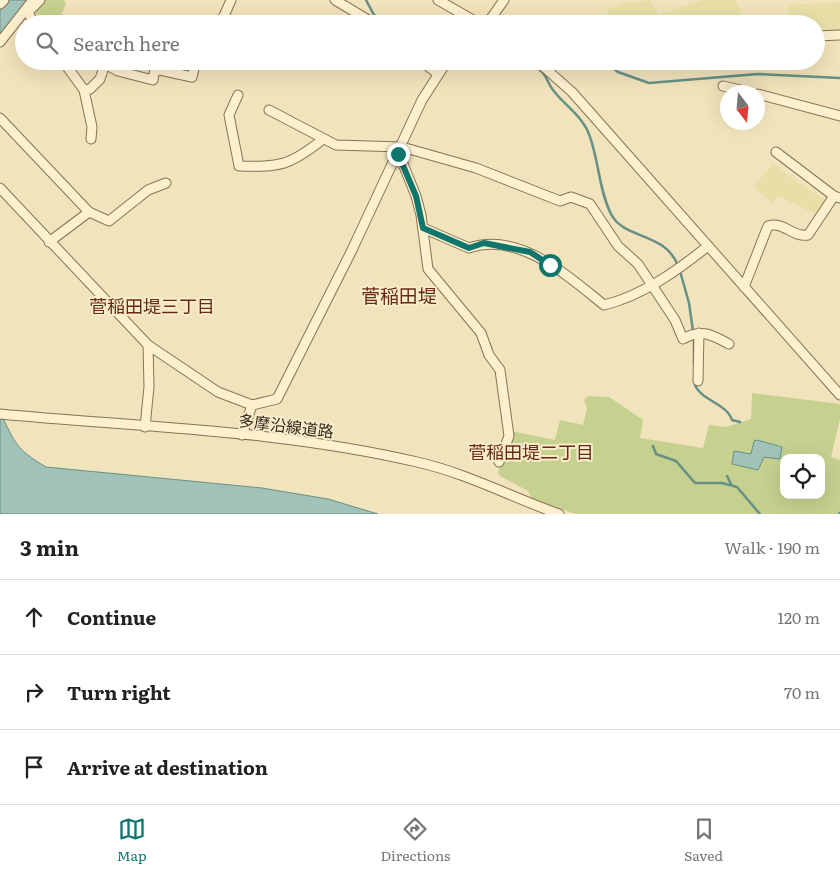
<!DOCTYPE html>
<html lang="en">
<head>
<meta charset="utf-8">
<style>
	:root { --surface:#fff; --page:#f6f6f6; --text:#222; --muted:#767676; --line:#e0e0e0; --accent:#0f766e }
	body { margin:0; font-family:Literata,"Noto Sans JP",serif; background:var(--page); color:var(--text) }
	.controls { position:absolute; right:15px; bottom:15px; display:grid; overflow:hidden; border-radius:10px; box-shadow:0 5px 20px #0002 }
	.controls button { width:45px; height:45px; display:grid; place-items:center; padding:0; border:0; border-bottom:1px solid var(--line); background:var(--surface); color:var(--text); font:25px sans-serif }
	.compass { position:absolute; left:720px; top:85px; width:45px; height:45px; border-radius:50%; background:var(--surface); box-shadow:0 5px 20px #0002; rotate:164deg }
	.stop { position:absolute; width:15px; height:15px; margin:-11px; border:4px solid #0f766e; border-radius:50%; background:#fff }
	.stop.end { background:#0f766e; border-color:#fff; box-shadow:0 1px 5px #0008 }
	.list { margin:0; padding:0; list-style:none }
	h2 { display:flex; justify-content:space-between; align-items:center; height:65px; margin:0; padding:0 20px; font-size:21px }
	h2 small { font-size:16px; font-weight:400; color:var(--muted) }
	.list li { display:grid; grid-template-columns:32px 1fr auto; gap:15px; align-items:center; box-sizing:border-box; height:75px; padding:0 20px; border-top:1px solid var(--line) }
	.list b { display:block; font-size:19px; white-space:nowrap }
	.list em { font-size:16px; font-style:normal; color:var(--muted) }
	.icon { flex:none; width:28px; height:28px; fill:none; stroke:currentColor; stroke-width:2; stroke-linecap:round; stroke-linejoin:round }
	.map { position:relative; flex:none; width:840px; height:514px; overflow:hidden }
	.search { position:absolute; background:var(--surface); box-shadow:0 5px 20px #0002; left:15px; right:15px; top:15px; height:55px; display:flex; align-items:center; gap:12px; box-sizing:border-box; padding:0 18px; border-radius:28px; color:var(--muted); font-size:19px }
	.sheet { height:290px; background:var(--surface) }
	nav { display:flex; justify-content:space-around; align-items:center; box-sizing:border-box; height:70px; border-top:1px solid var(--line); background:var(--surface); font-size:14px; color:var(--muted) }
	nav a { display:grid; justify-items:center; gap:2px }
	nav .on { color:var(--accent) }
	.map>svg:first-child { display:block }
	.farmland { fill:#e8dfa8 }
	.green { fill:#c6d08f; fill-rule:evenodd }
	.water { fill:#a0c2b9; stroke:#679087 }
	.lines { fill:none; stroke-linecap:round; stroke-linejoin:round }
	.stream { stroke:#679087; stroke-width:2.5 }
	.minor-casing { stroke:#8a7254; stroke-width:11 }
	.minor { stroke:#fcf0cf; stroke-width:9 }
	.route { stroke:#0f766e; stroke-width:6 }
	.labels { text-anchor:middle; stroke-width:4; stroke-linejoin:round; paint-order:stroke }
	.street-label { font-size:16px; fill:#37291a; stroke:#f8edcb }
	.neighbourhood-label { font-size:18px; fill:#682a16; stroke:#f8edcb }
	.quarter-label { font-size:19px; fill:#682a16; stroke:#f8edcb }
</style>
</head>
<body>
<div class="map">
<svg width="840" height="514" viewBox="0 0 840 514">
	<rect width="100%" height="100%" fill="#f1e3bb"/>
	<!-- farmland -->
	<g class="farmland">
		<polygon points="650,0 659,15 703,0 736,0 746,24 609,24 607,9 618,6 618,4"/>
		<polygon points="840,2 840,30 816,31 816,24 789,24 788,5"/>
		<polygon points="773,163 798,183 828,201 818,215 778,196 772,203 754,187"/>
	</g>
	<!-- green -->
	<g class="green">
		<polygon points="44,0 63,0 66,3 58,24 39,24 35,9"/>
		<path d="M 752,393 L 840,404 L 840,419 L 831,457 L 840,460 L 840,514 L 576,514 L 533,500 L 528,491 L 500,476 L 498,472 L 511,436 L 511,431 L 555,440 L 560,420 L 583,425 L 587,409 L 584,400 L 588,396 L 609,397 L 643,420 L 640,438 L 703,448 L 709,425 L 726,427 L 751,419 ZM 784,458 L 821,458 L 821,495 L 784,495 Z"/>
	</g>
	<!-- water -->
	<g class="water">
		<polygon points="8,0 27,0 0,34 0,10"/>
		<path d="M 0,413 C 16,443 14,448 46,467 L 262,488 L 328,499 L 378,514 L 0,514 Z"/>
		<polygon points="757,440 782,447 780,459 764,457 758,470 732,464 734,451 751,454 754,441"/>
	</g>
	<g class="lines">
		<!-- stream -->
		<g class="stream">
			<polyline points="366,0 374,15 389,24"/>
			<path d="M 524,61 C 530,64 536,67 541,71 C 547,76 548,84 553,90 C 565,106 584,117 590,137 C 599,162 599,190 611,214 C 624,240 666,232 678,266"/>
			<polyline points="594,61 606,63 618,72 649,83 758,74 840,78"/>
			<polyline points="548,64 552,61"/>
			<polyline points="680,271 689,303 693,331"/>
			<polyline points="694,337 694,364"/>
			<path d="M 694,382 C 699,401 726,402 732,420 L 740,422"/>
			<polyline points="653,446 656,454 676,461 695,483 722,483 737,487 760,514"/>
			<polyline points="727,476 731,484"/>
			<polyline points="839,514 840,513"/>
		</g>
		<defs>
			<g id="minor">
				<polyline points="335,0 375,24"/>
				<polyline points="438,0 480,24"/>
				<polyline points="0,4 4,0"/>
				<polyline points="34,24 28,12 40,0"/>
				<polyline points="217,24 224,16 231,0"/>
				<polyline points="487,24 504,0"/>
				<polyline points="816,36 840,35"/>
				<polyline points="0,42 33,0"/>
				<polyline points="63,61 84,90 92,127 91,139"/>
				<polyline points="421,61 438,74"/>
				<polyline points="537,61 572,92 840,395"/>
				<polyline points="723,86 749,92"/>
				<polyline points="84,90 90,89 100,79 105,64 118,71 153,80 155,69 192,77 196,61"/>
				<polyline points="758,94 840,116"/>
				<path d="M 238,95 L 229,115 L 239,166 C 280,167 289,166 322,140"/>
				<path d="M 269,110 L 336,145 L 402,147 L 476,168 L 560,201 L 571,197 L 590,204 L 618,246 L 638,264 L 675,320 L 683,339 C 701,328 712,335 729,344"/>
				<polyline points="0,118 89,212 109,221 148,190 166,183"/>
				<polyline points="776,152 834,196 840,198"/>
				<polyline points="399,154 416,196 421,215 428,269 481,333 489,355 500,370 509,436 499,462"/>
				<polyline points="0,188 148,345 149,387 145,427"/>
				<path d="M 423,228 L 469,248 C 519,231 568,276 604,305 C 642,296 678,270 708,246"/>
				<polyline points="49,242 89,212"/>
				<path d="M 744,287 L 768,226 C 784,221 793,238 808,235 L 834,196"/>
				<polyline points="148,345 218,392 252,405 277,399 351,252 422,100 447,61"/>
				<polyline points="698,381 699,333"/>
				<path d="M 0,414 C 138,427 281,430 417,462 C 466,473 511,497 559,514"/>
				<polyline points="242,435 252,405"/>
			</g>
		</defs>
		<!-- minor casing -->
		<use href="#minor" class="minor-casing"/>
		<!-- minor -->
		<use href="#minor" class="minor"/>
	</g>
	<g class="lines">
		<!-- route -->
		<polyline class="route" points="398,154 416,196 423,228 469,248 484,243 530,252 550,265"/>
	</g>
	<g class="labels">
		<!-- street labels -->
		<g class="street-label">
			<text transform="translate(286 426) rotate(7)" y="6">多摩沿線道路</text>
		</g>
		<!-- neighbourhood labels -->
		<g class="neighbourhood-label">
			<text x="152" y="313">菅稲田堤三丁目</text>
			<text x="531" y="459">菅稲田堤二丁目</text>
		</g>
		<!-- quarter labels -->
		<g class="quarter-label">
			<text x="399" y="303">菅稲田堤</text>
		</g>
	</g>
</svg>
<div class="controls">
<button><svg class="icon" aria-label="locate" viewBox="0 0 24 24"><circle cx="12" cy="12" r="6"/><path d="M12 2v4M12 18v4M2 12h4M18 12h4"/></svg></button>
</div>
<svg class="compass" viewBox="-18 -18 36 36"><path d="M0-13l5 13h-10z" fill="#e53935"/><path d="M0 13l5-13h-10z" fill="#767676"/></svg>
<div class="stop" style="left:550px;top:265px"></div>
<div class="stop end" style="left:398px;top:154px"></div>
<div class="search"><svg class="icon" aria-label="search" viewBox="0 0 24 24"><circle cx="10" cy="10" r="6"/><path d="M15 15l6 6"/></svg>Search here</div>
</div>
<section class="sheet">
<h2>3 min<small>Walk · 190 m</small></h2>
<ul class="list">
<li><svg class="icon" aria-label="ahead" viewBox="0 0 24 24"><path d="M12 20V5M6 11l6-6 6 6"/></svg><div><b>Continue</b></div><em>120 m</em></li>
<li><svg class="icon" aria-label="right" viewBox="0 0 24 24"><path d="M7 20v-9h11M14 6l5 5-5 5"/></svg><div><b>Turn right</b></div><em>70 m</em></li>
<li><svg class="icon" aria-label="arrive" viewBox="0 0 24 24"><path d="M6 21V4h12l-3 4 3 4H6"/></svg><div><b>Arrive at destination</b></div></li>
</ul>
</section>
<nav>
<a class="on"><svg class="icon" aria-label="map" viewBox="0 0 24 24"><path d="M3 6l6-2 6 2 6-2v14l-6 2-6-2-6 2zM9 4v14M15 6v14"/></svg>Map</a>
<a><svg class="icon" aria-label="directions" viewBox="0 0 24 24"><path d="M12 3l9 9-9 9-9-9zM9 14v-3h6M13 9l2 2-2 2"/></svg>Directions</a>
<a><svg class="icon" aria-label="saved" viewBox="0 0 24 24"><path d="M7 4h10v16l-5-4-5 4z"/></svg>Saved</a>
</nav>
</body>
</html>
